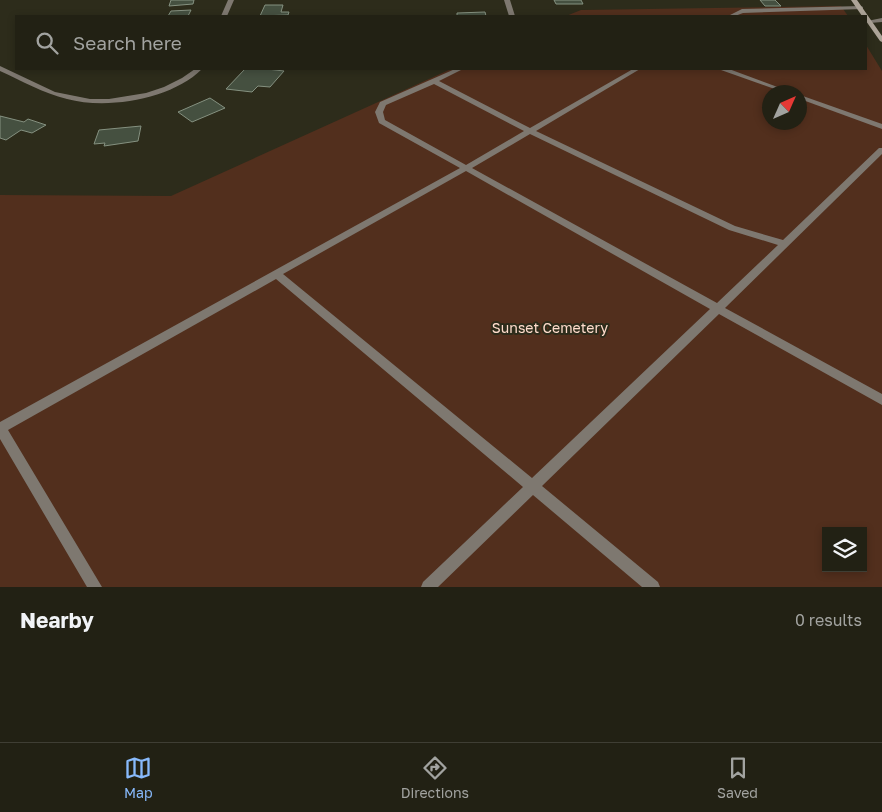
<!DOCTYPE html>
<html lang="en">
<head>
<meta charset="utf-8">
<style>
	:root { --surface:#222114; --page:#2a291d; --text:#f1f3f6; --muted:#a2a3a0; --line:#3f3e34; --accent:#88bafc }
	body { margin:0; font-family:"Golos Text",sans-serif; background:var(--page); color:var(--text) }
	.controls { position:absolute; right:15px; bottom:15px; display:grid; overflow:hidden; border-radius:0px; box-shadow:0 2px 8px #0003 }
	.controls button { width:45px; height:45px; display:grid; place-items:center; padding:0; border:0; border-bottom:1px solid var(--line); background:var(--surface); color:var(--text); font:25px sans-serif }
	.compass { position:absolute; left:762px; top:85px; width:45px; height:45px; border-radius:50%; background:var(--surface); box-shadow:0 2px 8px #0003; rotate:45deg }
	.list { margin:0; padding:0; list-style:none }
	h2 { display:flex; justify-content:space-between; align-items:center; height:65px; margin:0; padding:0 20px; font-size:21px }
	h2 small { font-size:16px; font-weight:400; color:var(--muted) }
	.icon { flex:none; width:28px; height:28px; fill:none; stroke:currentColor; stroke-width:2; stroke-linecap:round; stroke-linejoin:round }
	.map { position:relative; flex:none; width:882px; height:587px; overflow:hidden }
	.search { position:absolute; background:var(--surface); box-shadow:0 2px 8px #0003; left:15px; right:15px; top:15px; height:55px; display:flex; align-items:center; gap:12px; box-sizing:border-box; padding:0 18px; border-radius:0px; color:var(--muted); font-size:19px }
	.sheet { height:155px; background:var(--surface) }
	nav { display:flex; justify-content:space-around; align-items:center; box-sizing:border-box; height:70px; border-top:1px solid var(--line); background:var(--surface); font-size:14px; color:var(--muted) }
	nav a { display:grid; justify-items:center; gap:2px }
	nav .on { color:var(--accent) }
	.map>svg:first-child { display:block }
	.green { fill:#522f1d; fill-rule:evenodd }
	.building { fill:#455040; stroke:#859180 }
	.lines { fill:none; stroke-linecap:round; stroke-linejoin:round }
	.service { fill:#7e7870; fill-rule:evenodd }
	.minor { fill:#7e7870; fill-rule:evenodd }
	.secondary { fill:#ada498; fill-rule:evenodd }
	.labels { text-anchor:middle; stroke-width:4; stroke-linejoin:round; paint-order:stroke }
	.park-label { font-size:14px; fill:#ffdccc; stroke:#2d2c1b }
</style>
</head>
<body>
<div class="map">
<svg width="882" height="587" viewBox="0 0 882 587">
	<rect width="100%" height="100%" fill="#2d2c1b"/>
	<!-- green -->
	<g class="green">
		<polygon points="841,6 848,16 566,16 581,10"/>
		<path d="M 866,45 L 882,71 L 882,587 L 0,587 L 0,195 L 171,196 L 451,69 L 866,69 ZM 770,92 L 800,92 L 800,122 L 770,122 ZM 826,531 L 863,531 L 863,568 L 826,568 Z"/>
	</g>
	<!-- building -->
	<g class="building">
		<polygon points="171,0 194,0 193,4 169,6"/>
		<polygon points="554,0 581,0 583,4 556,4"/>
		<polygon points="760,0 775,0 781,6 765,6"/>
		<polygon points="265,5 283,5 281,12 289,12 288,15 260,16"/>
		<polygon points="191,10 188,16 168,16 171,11"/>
		<polygon points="485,12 486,16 457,16 457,13"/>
		<polygon points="245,69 267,69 284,71 270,87 258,86 252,92 226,89"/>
		<polygon points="210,98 225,108 192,122 178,112"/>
		<polygon points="0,116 24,122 28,119 46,125 32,133 21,130 6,140 0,138"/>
		<polygon points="141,126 138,141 104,146 105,143 94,144 99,130"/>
	</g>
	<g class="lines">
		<!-- service -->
		<g class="service">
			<polygon points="861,6 863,7 863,9 743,13 735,16 728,16 742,9"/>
			<path d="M 455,69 L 463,69 L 439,81 L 530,128 L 633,69 L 640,69 L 536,131 L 735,226 L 783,240 L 879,148 L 882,148 L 882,154 L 725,308 L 882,394 L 882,405 L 719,314 L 542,486 L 658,582 L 660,587 L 642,587 L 533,495 L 438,587 L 421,587 L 423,582 L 523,487 L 276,279 L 8,430 L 102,587 L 87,587 L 0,439 L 0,422 L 460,168 L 379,123 L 375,112 L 380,102 ZM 434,84 L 524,131 L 466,165 L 385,120 L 383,112 L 386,105 ZM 530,134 L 729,230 L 778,245 L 717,303 L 472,168 ZM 466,171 L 710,309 L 532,478 L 283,274 Z"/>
			<polygon points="720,69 729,69 791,92 783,92 721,70"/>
			<polygon points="800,95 882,124 882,129 800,99"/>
		</g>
		<!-- minor -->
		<g class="minor">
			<polygon points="228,0 234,0 227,16 221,16"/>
			<polygon points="504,0 510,0 515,16 509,16"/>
			<polygon points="882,18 882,22 870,23 867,21"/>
			<path d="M 0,66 L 55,92 L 90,99 L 109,99 L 146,93 L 164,87 L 182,78 L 195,69 L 202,69 C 172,99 108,110 67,99 C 43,93 22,81 0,71 Z"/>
		</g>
		<!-- secondary -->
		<polygon class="secondary" points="851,0 857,0 882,36 882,42 880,41 866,21 866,16 862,16"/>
	</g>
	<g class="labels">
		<!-- park labels -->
		<g class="park-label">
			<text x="550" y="333">Sunset Cemetery</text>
		</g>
	</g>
</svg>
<div class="controls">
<button><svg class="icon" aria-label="layers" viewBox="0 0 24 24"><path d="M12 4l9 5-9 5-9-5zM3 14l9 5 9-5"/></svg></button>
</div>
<svg class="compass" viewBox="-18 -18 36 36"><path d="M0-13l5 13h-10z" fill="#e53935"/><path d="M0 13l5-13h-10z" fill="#a2a3a0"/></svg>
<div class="search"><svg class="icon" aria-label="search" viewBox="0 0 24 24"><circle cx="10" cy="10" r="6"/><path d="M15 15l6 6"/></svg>Search here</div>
</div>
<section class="sheet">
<h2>Nearby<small>0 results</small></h2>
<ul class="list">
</ul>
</section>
<nav>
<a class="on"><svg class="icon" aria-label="map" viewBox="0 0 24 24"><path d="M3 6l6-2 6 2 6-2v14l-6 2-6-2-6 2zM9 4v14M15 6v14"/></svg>Map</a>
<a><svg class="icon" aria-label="directions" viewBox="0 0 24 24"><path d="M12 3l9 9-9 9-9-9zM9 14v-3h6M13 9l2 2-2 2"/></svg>Directions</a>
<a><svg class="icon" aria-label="saved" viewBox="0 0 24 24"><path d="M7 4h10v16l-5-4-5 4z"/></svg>Saved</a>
</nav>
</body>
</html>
